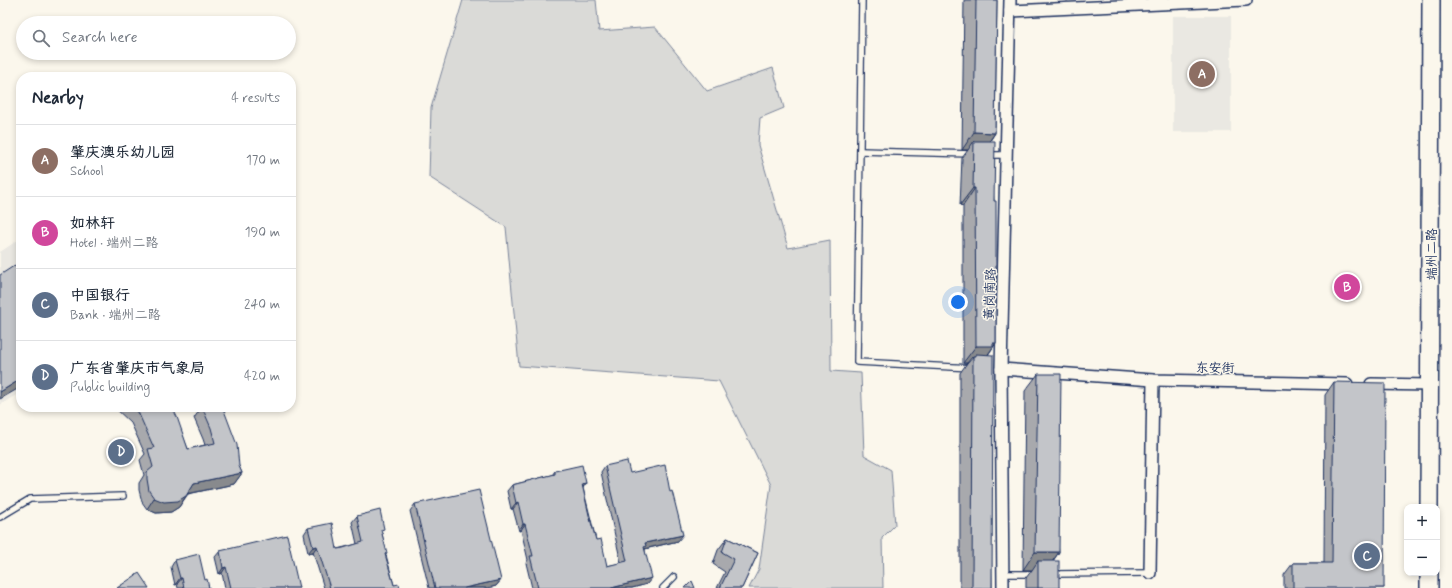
<!DOCTYPE html>
<html lang="en">
<head>
<meta charset="utf-8">
<style>
	:root { --surface:#fff; --page:#f2f2f3; --text:#1f2937; --muted:#747a83; --line:#e0e1e3; --accent:#1b2f5e }
	body { margin:0; font-family:Mynerve,"LXGW WenKai TC",sans-serif; background:var(--page); color:var(--text) }
	.controls { position:absolute; right:12px; bottom:12px; display:grid; overflow:hidden; border-radius:8px; box-shadow:0 2px 6px #0003 }
	.controls button { width:36px; height:36px; display:grid; place-items:center; padding:0; border:0; border-bottom:1px solid var(--line); background:var(--surface); color:var(--text); font:20px sans-serif }
	.you { position:absolute; left:958px; top:302px; width:14px; height:14px; margin:-10px; border:3px solid #fff; border-radius:50%; background:#1a73e8; box-shadow:0 0 0 6px #1a73e833 }
	.badge { display:grid; place-items:center; width:26px; height:26px; border-radius:50%; background:var(--accent); color:#fff; font-size:13px; font-weight:700 }
	.pin { position:absolute; translate:-50% -50%; border:2px solid #fff; box-shadow:0 1px 4px #0006 }
	.list { margin:0; padding:0; list-style:none }
	h2 { display:flex; justify-content:space-between; align-items:center; height:52px; margin:0; padding:0 16px; font-size:17px }
	h2 small { font-size:13px; font-weight:400; color:var(--muted) }
	.list li { display:grid; grid-template-columns:26px 1fr auto; gap:12px; align-items:center; box-sizing:border-box; height:72px; padding:0 16px; border-top:1px solid var(--line) }
	.list b { display:block; font-size:15px; white-space:nowrap }
	.list p { margin:0; font-size:13px; white-space:nowrap; color:var(--muted) }
	.list em { font-size:13px; font-style:normal; color:var(--muted) }
	.icon { flex:none; width:22px; height:22px; fill:none; stroke:currentColor; stroke-width:2; stroke-linecap:round; stroke-linejoin:round }
	.map { position:relative; flex:none; width:1452px; height:588px; overflow:hidden }
	.search { position:absolute; background:var(--surface); box-shadow:0 2px 6px #0003; left:16px; top:16px; width:280px; height:44px; display:flex; align-items:center; gap:10px; box-sizing:border-box; padding:0 14px; border-radius:22px; color:var(--muted); font-size:15px }
	.panel { position:absolute; background:var(--surface); box-shadow:0 2px 6px #0003; left:16px; top:72px; width:280px; height:340px; border-radius:16px }
	.map>svg:first-child { display:block }
	.built { fill:#eae8e2 }
	.green { fill:#dadad7; stroke:#7a849a }
	.lines { fill:none; stroke-linecap:round; stroke-linejoin:round }
	.lane-casing { stroke:#1b2f5e; stroke-width:8 }
	.street-casing { stroke:#1b2f5e; stroke-width:14 }
	.primary-casing { stroke:#1b2f5e; stroke-width:20 }
	.lane { stroke:#fbf7ec; stroke-width:5.5 }
	.street { stroke:#fbf7ec; stroke-width:11 }
	.primary { stroke:#fbf7ec; stroke-width:17 }
	.wall { fill:#a8a9ad; stroke:#1b2f5e }
	.shaded-wall { fill:#888a8d; stroke:#1b2f5e }
	.building { fill:#c3c5c9; stroke:#1b2f5e }
	.labels { text-anchor:middle; stroke-width:3; stroke-linejoin:round; paint-order:stroke }
	.street-label { font-size:13px; fill:#1b2f5e; stroke:#fbf7ec }
</style>
</head>
<body>
<div class="map">
<svg width="1452" height="588" viewBox="0 0 1452 588">
	<rect width="100%" height="100%" fill="#fbf7ec"/>
	<filter id="ink" filterUnits="userSpaceOnUse"><feTurbulence type="fractalNoise" baseFrequency=".025" numOctaves="2"/><feDisplacementMap in="SourceGraphic" scale="8" xChannelSelector="R" yChannelSelector="G"/><feConvolveMatrix kernelMatrix="1 2 1 2 8 2 1 2 1" color-interpolation-filters="sRGB"/></filter>
	<g filter="url(#ink)">
		<!-- built -->
		<g class="built">
			<rect x="1173" y="16" width="58" height="116"/>
			<polygon points="21,238 21,392 0,405 0,252"/>
		</g>
		<!-- green -->
		<polygon class="green" points="463,0 596,0 599,31 655,27 707,91 773,68 784,108 760,118 758,145 788,248 830,240 831,371 861,373 864,455 891,470 895,525 882,538 883,588 749,588 759,569 771,485 719,381 519,366 506,227 429,177 431,108"/>
		<g class="lines">
			<defs>
				<g id="lane">
					<polyline points="862,0 857,362 972,368"/>
					<polyline points="860,151 972,154"/>
					<polyline points="988,155 1006,155"/>
					<polyline points="0,517 30,499 123,496"/>
					<polyline points="1003,574 1036,574"/>
					<polyline points="1053,574 1150,573"/>
					<polyline points="663,588 674,577"/>
				</g>
				<g id="street">
					<polyline points="1010,11 1246,0"/>
					<polyline points="1001,369 1153,380 1347,384"/>
					<polyline points="1371,384 1430,385"/>
					<polyline points="1150,573 1153,380"/>
					<polyline points="1003,588 1001,369 1010,0"/>
				</g>
				<g id="primary">
					<polyline points="1429,507 1431,0"/>
					<polyline points="1429,588 1429,573"/>
				</g>
			</defs>
			<!-- lane casing -->
			<use href="#lane" class="lane-casing"/>
			<!-- street casing -->
			<use href="#street" class="street-casing"/>
			<!-- primary casing -->
			<use href="#primary" class="primary-casing"/>
			<!-- lane -->
			<use href="#lane" class="lane"/>
			<!-- street -->
			<use href="#street" class="street"/>
			<!-- primary -->
			<use href="#primary" class="primary"/>
		</g>
		<!-- wall -->
		<g class="wall">
			<polygon points="964,0 997,0 995,133 990,141 994,201 996,343 988,355 992,588 960,588 960,373 967,363 963,363 963,206 960,205 962,158 968,150 962,150"/>
			<polygon points="1038,374 1059,552 1053,561 1059,588 1026,588 1026,578 1032,570 1023,570 1025,391"/>
			<polygon points="1334,382 1384,588 1284,588 1284,575 1293,563 1324,563 1325,395"/>
			<polygon points="114,407 172,407 188,449 205,445 203,439 194,418 202,407 239,466 242,473 234,484 188,494 179,507 171,512 156,513 147,509 142,502 139,490 139,483 144,475 140,460 145,454 131,423"/>
			<polygon points="605,466 630,473 678,541 645,549 647,584 632,588 532,588 526,563 528,560 521,530 519,531 513,509 511,509 507,491 512,485 552,475 555,471 586,483 583,488 596,540 607,566 621,563 601,472"/>
			<polygon points="415,504 501,580 496,586 488,588 429,588 410,511"/>
			<polygon points="357,516 382,533 386,555 394,585 400,588 324,588 313,552 308,553 304,534 308,528 337,549 357,544 352,522"/>
			<polygon points="727,538 758,553 742,588 717,588 725,572 713,564 718,550"/>
			<polygon points="220,551 299,588 225,588 222,573 219,574 215,557"/>
			<polygon points="175,560 205,580 209,588 178,588 177,584 175,585 171,567"/>
		</g>
		<!-- shaded-wall -->
		<g class="shaded-wall">
			<polygon points="974,132 995,133 983,150 974,141 968,150 962,150"/>
			<polygon points="973,188 975,188 963,206 960,205"/>
			<polygon points="993,343 996,343 981,364 976,356 976,354 973,358 973,356 967,363 963,363 976,346"/>
			<polygon points="21,379 21,387 0,399 0,392"/>
			<polygon points="242,473 234,484 187,494 194,483"/>
			<polygon points="586,483 581,490 582,484"/>
			<polygon points="186,496 179,507 171,512 156,513 147,509 154,498"/>
			<polygon points="518,502 513,509 511,509 516,503"/>
			<polygon points="523,524 525,524 521,530 519,531"/>
			<polygon points="683,535 678,541 644,549 640,553 645,543"/>
			<polygon points="317,546 313,552 308,553 313,547"/>
			<polygon points="1035,552 1059,552 1047,569 1038,561 1032,570 1023,570"/>
			<polygon points="226,567 222,573 219,574 223,568"/>
			<polygon points="180,578 182,578 177,584 175,585"/>
			<polygon points="652,578 647,584 632,588 611,588"/>
			<polygon points="501,580 496,586 488,588 464,588"/>
		</g>
		<!-- building -->
		<g class="building">
			<polygon points="976,0 997,0 995,133 974,132"/>
			<polygon points="974,141 995,141 994,201 996,201 996,343 993,343 993,346 976,346 975,188 973,188"/>
			<polygon points="20,262 21,264 21,379 0,392 0,275"/>
			<polygon points="976,354 993,355 992,588 972,588 973,356 976,356"/>
			<polygon points="1038,374 1061,374 1059,552 1035,552"/>
			<polygon points="1334,382 1385,383 1384,588 1293,588 1293,563 1332,563"/>
			<polygon points="133,407 172,407 177,417 188,449 215,443 211,428 202,407 222,407 225,413 237,445 239,466 242,473 194,483 186,496 178,501 164,502 154,498 149,491 147,479 147,472 153,467 148,449 154,448 138,412"/>
			<polygon points="627,461 630,473 665,465 670,492 672,491 683,535 645,543 646,546 644,547 652,578 611,588 538,588 530,556 533,556 525,524 523,524 518,502 516,503 512,485 555,474 555,471 582,465 586,483 582,484 589,515 596,540 601,539 607,566 627,561 605,466"/>
			<polygon points="479,490 501,580 464,588 435,588 415,504"/>
			<polygon points="380,510 384,529 381,530 387,553 385,554 394,585 399,584 400,588 330,588 317,546 313,547 308,528 332,523 337,549 343,548 363,542 357,516"/>
			<polygon points="287,535 299,588 231,588 226,567 223,568 220,551"/>
			<polygon points="727,538 758,553 742,588 720,588 734,559 722,552"/>
			<polygon points="199,554 205,580 207,579 209,588 184,588 182,578 180,578 175,560"/>
			<rect x="1038" y="561" width="21" height="27"/>
			<polygon points="139,573 149,588 117,588"/>
			<polygon points="692,581 695,588 685,588"/>
		</g>
	</g>
	<g class="labels">
		<!-- street labels -->
		<g class="street-label">
			<text transform="translate(1431 254) rotate(-90)" y="5">端州二路</text>
			<text transform="translate(989 294) rotate(-88)" y="5">黄岗南路</text>
			<text transform="translate(1215 367) rotate(1)" y="5">东安街</text>
		</g>
	</g>
</svg>
<div class="controls">
<button>+</button>
<button>−</button>
</div>
<div class="you"></div>
<div class="pin badge" style="left:1202px;top:74px;background:#8d6e63">A</div>
<div class="pin badge" style="left:1347px;top:287px;background:#d1479c">B</div>
<div class="pin badge" style="left:1367px;top:556px;background:#5c6f8a">C</div>
<div class="pin badge" style="left:121px;top:452px;background:#5c6f8a">D</div>
<div class="search"><svg class="icon" aria-label="search" viewBox="0 0 24 24"><circle cx="10" cy="10" r="6"/><path d="M15 15l6 6"/></svg>Search here</div>
<section class="panel">
<h2>Nearby<small>4 results</small></h2>
<ul class="list">
<li><span class="badge" style="background:#8d6e63">A</span><div><b>肇庆澳乐幼儿园</b><p>School</p></div><em>170 m</em></li>
<li><span class="badge" style="background:#d1479c">B</span><div><b>如林轩</b><p>Hotel · 端州二路</p></div><em>190 m</em></li>
<li><span class="badge" style="background:#5c6f8a">C</span><div><b>中国银行</b><p>Bank · 端州二路</p></div><em>240 m</em></li>
<li><span class="badge" style="background:#5c6f8a">D</span><div><b>广东省肇庆市气象局</b><p>Public building</p></div><em>420 m</em></li>
</ul>
</section>
</div>
</body>
</html>
